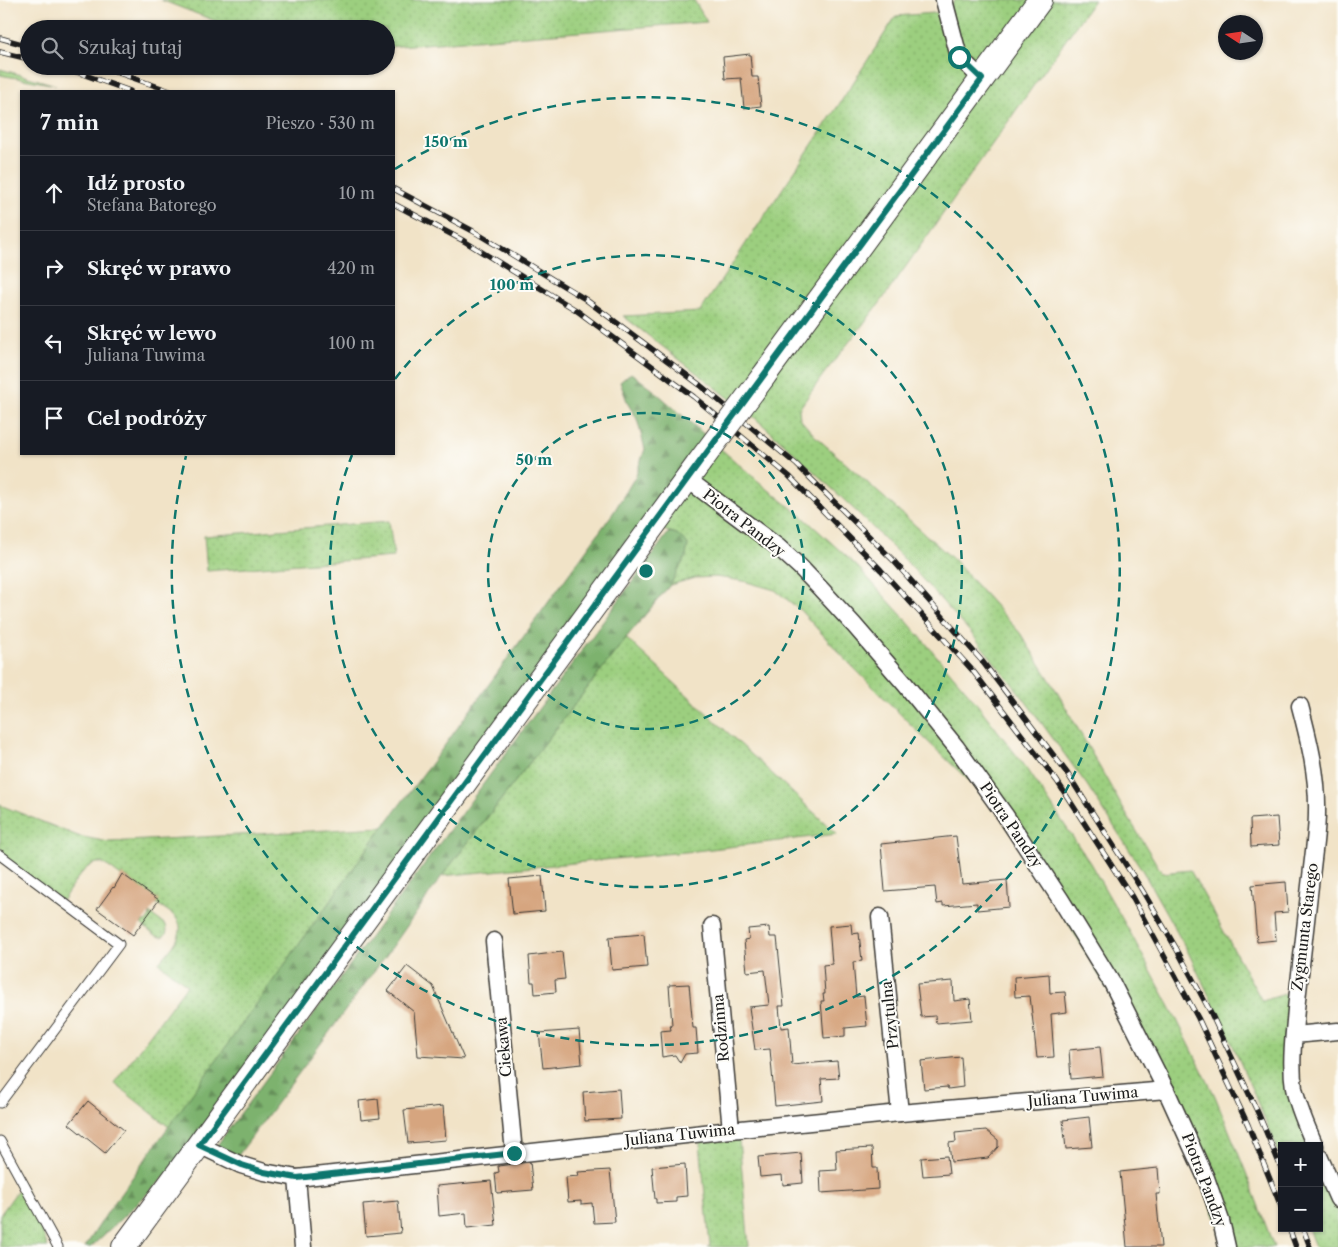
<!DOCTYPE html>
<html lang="pl">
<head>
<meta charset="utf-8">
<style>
	:root { --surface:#171b24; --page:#242831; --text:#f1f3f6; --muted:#9ea1a6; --line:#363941 }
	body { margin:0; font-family:"Libre Caslon Text",serif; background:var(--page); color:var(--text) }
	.controls { position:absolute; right:15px; bottom:15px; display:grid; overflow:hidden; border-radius:0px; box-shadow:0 1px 4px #0004 }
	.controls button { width:45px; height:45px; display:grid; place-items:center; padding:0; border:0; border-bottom:1px solid var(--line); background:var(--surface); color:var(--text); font:25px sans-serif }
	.compass { position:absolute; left:1218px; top:15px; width:45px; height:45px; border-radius:50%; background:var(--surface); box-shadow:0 1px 4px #0004; rotate:282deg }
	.stop { position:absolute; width:15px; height:15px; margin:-11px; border:4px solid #0f766e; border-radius:50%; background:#fff }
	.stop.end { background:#0f766e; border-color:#fff; box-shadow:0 1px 5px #0008 }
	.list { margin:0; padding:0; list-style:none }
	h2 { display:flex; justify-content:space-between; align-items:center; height:65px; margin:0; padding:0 20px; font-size:21px }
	h2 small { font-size:16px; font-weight:400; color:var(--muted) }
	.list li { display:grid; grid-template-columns:32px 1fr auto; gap:15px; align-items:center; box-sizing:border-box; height:75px; padding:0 20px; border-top:1px solid var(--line) }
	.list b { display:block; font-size:19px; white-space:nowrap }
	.list p { margin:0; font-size:16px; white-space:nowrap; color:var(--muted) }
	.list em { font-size:16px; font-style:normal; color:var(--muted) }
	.icon { flex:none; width:28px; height:28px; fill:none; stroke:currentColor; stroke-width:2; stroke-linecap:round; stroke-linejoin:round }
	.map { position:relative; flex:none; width:1338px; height:1247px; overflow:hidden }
	.search { position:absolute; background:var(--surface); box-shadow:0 1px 4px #0004; left:20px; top:20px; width:375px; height:55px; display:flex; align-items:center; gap:12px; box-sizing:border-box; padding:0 18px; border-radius:28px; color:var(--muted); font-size:19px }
	.panel { position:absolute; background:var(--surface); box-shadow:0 1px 4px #0004; left:20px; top:90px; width:375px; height:365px; border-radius:0px }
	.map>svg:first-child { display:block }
	.grass { fill:url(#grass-dots); stroke:#5c764e }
	.forest { fill:url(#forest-firs); stroke:#4c6745 }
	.building { fill:#d6a57f }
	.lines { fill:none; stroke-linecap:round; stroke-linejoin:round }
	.lane-casing { stroke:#3c3a36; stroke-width:11 }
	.street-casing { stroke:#3c3a36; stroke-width:19 }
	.secondary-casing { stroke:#3c3a36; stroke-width:26 }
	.lane { stroke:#fff; stroke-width:9 }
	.street { stroke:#fff; stroke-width:16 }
	.secondary { stroke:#fff; stroke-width:24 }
	.rail-casing { stroke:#1c1c1c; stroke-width:5.5 }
	.rail { stroke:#fdfcf7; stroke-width:4; stroke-dasharray:11; stroke-linecap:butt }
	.secondary-bridge-casing { stroke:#3c3a36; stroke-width:26; stroke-linecap:butt }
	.secondary-bridge { stroke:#fff; stroke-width:24 }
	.route { stroke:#0f766e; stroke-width:6 }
	.ring { fill:none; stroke:#0f766e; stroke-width:2.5; stroke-dasharray:9 6 }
	.labels { text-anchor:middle; stroke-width:4; stroke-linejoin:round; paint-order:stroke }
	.street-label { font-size:15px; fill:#1c1c1c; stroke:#fdfcf7 }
	.centre { fill:#0f766e; stroke:#fdfcf7; stroke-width:2.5 }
	.ring-label { font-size:15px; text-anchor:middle; font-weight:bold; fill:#0f766e; stroke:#fdfcf7; stroke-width:4; stroke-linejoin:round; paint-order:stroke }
</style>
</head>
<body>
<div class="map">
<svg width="1338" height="1247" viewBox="0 0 1338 1247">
	<defs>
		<pattern id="grass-dots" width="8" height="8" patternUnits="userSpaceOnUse" patternTransform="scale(1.25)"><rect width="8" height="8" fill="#9ccf7f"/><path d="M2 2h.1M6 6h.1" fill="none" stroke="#86b16d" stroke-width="1.8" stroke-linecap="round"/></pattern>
		<pattern id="forest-firs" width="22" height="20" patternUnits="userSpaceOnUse" patternTransform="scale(1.25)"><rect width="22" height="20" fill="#7db26e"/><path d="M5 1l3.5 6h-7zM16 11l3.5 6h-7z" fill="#66905a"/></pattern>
	</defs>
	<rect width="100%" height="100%" fill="#fdfcf7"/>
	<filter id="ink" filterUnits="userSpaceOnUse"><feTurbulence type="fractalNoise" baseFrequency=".02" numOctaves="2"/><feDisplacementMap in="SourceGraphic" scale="10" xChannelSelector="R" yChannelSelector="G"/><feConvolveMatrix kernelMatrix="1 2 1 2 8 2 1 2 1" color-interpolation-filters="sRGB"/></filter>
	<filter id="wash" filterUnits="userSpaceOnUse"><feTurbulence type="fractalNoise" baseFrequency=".0096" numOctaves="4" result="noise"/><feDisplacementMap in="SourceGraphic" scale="20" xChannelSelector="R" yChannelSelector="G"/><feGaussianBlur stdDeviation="1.12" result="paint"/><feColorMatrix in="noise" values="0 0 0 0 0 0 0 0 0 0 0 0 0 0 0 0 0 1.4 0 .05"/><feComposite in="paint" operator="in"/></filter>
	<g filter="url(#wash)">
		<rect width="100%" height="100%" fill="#f1e3c7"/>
		<!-- grass -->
		<g class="grass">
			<polygon points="161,0 694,0 707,22 386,47 386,29 236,29"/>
			<polygon points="955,0 1094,0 880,303 823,375 799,409 800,419 815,436 953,559 1020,633 1052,683 1125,812 1162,873 1190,870 1262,1001 1298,990 1292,1068 1315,1146 1282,1146 1282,1159 1231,1041 1188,952 1141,868 1087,785 1021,695 971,633 906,561 858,513 792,451 755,418 623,316 700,312 842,100 896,16 947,12"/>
			<polygon points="0,69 56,85 0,75"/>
			<polygon points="714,443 765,487 803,517 856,565 905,619 970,695 1028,770 1090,863 1131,934 1176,1018 1215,1096 1245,1170 1274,1247 1227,1247 1166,1090 1005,815 921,735 847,661 799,609 775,590 743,581 715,577 695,578 670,585 686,556 677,534 652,527"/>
			<polygon points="389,521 394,557 207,571 204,536"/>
			<polygon points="626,638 837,834 695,851 442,876"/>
			<path d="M 0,805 L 78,836 L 109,842 L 383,827 L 169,1127 L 114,1083 L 187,985 L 159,963 C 168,952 189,932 176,918 C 171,912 163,908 156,903 L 158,900 L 122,874 L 121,876 C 115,872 108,865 100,863 C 85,861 70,890 62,901 L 0,855 Z"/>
			<path d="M 149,913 L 166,925 L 167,930 L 166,934 L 162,937 C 155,937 147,929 141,924 L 143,922 L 146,922 L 150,916 Z"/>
			<polygon points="738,1129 749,1247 708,1247 710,1246 699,1133"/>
			<polygon points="1319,1156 1338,1199 1338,1247 1315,1247 1308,1228 1319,1228"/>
			<polygon points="23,1183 48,1247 0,1247 0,1215"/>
		</g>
		<!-- forest -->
		<g class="forest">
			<polygon points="631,373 651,388 714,443 199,1145 91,1247 85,1247 109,1210 383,827 442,749 613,513 635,477 645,449 637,419 628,404 620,382"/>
			<polygon points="669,532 677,534 688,544 686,556 670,585 626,638 442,876 393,946 234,1161 212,1152"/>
		</g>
		<g id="blocks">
			<!-- building -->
			<g class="building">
				<polygon points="750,54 752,77 758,77 761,106 744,108 741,78 725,79 723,57"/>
				<polygon points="1277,817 1279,845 1251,847 1250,819"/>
				<polygon points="956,836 962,884 1007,880 1009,907 977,910 977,903 943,906 943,903 937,904 935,887 885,891 881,844"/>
				<polygon points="122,874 159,900 133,935 97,909 113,887 114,888"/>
				<polygon points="542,876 545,911 513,914 509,879"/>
				<polygon points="1286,882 1288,912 1274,913 1276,940 1257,942 1252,885"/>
				<polygon points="851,924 852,934 859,933 862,961 853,962 856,997 864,996 867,1026 845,1028 845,1036 824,1038 821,1001 824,1001 823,994 825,994 823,965 832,964 829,926"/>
				<polygon points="769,927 770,937 777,937 784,1006 779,1006 781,1028 789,1027 792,1065 837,1061 839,1078 821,1079 823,1101 775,1106 770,1049 755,1050 749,1007 769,1005 765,970 747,972 744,940 749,939 748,929"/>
				<polygon points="644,934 647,967 612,970 609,937"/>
				<polygon points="562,952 565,979 555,980 556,992 535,994 534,982 531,982 529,956"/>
				<polygon points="407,966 433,986 464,1059 418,1056 414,1012 388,991"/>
				<polygon points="1049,974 1050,993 1065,992 1067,1012 1051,1014 1054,1057 1037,1058 1030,996 1015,997 1014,977"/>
				<polygon points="953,981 954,1001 970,999 972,1020 936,1023 935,1016 921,1017 917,984"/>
				<polygon points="689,984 693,1028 696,1028 698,1053 685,1054 680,1063 675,1055 662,1057 660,1031 671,1030 670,1025 672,1025 669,985"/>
				<polygon points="579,1030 582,1064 543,1068 539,1033"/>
				<polygon points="1100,1047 1103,1076 1071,1079 1069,1050"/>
				<polygon points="961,1057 963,1087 948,1089 947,1087 924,1089 921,1061"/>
				<polygon points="619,1089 621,1119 585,1121 583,1092"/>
				<polygon points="378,1099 380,1118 361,1120 359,1101"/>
				<polygon points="88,1101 124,1130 105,1153 69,1124"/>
				<polygon points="443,1106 446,1140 408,1143 404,1110"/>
				<polygon points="1089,1117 1092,1147 1066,1149 1063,1120"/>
				<polygon points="986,1130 998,1140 998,1147 988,1158 951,1162 949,1143 956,1142 955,1133"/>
				<polygon points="872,1148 873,1168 877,1168 878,1189 821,1193 820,1171 837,1170 836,1150"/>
				<polygon points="801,1153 803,1183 783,1185 782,1175 760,1177 758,1157"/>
				<polygon points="947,1156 949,1174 923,1176 921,1158"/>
				<polygon points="530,1162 533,1190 497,1193 495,1173 499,1172 498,1166"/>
				<polygon points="685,1164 687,1196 676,1197 676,1202 656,1203 656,1199 655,1199 652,1167"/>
				<polygon points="1158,1168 1160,1194 1156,1194 1161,1247 1127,1247 1120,1172"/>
				<polygon points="610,1170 615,1222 594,1223 592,1203 581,1204 581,1201 568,1202 566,1177 579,1176 578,1172"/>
				<polygon points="491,1181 496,1225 467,1228 466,1213 439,1216 437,1186"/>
				<polygon points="398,1201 401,1233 366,1236 363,1204"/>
			</g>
		</g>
	</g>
	<g filter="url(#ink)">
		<use href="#blocks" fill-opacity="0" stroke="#3c3a36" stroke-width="1"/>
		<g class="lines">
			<defs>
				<g id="lane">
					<polyline points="0,855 119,944 0,1103"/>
					<polyline points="0,1141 58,1247"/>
				</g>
				<g id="street">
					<polyline points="944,0 959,57 982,79"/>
					<polyline points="687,479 778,547 800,567 820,588 854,625 905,684 956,747 1005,815 1061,900 1112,983 1166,1090 1206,1178 1221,1221 1227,1247"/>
					<path d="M 1300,706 C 1309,740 1318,776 1317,812 C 1317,830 1314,850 1312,868 C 1307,915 1301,962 1296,1009 C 1294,1035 1290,1062 1294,1088 C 1298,1108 1307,1127 1315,1146"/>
					<polyline points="880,917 900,1113"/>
					<polyline points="712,926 731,1130"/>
					<polyline points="494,941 514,1153"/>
					<polyline points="1294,1035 1338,1031"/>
					<polyline points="199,1145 241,1165 264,1172 297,1178 731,1130 900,1113 1166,1090"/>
					<polyline points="1319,1156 1338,1199"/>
					<polyline points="297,1178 303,1247"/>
				</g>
				<g id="secondary">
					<polyline points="763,377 1040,0"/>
					<polyline points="124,1247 699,463"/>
				</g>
			</defs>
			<!-- lane casing -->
			<use href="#lane" class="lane-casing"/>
			<!-- street casing -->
			<use href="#street" class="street-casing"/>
			<!-- secondary casing -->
			<use href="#secondary" class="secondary-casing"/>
			<!-- lane -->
			<use href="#lane" class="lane"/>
			<!-- street -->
			<use href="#street" class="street"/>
			<!-- secondary -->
			<use href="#secondary" class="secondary"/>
			<defs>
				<g id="rail">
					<polyline points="0,38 29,46"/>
					<polyline points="0,52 29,59"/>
					<polyline points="55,66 74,71 130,91"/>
					<polyline points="99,66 170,91"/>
					<polyline points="394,189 473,231 585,299 700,385 797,465 892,559 982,661 1067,773 1142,890 1176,948 1210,1011 1259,1115 1282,1170"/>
					<polyline points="394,204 464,241 576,310 694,397 789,476 881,570 973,671 1057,781 1132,897 1198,1018 1248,1125 1282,1209"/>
					<polyline points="1289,1228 1296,1247"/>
					<polyline points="1303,1228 1310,1247"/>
				</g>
			</defs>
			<!-- rail casing -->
			<use href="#rail" class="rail-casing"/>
			<!-- rail -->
			<use href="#rail" class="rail"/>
			<defs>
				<polyline id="secondary-bridge" points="699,463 763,377"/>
			</defs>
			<!-- secondary-bridge casing -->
			<use href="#secondary-bridge" class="secondary-bridge-casing"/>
			<!-- secondary-bridge -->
			<use href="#secondary-bridge" class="secondary-bridge"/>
		</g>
	</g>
	<g class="lines" filter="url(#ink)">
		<!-- route -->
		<polyline class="route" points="514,1153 297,1178 264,1172 242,1165 199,1145 699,463 982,79 959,57"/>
	</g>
	<!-- distance rings -->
	<g class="ring">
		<circle cx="646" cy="571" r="158"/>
		<path d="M395 379A316 316 0 1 1 352 455"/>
		<path d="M395 169A474 474 0 1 1 186 456"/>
	</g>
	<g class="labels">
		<!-- street labels -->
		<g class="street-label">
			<text transform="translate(744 523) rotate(38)" y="5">Piotra Pandzy</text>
			<text transform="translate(1011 825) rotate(56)" y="5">Piotra Pandzy</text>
			<text transform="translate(1305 927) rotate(-83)" y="5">Zygmunta Starego</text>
			<text transform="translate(890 1015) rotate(-96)" y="5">Przytulna</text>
			<text transform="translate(721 1028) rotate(-95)" y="5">Rodzinna</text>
			<text transform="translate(504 1047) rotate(-95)" y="5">Ciekawa</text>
			<text transform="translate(1083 1097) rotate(-5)" y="5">Juliana Tuwima</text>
			<text transform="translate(680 1135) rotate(-6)" y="5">Juliana Tuwima</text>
			<text transform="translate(1204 1180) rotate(69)" y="5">Piotra Pandzy</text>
		</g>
	</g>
	<circle cx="646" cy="571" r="8" class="centre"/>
	<g class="ring-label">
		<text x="446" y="147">150 m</text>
		<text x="512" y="290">100 m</text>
		<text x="534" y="465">50 m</text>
	</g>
</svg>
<div class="controls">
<button>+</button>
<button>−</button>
</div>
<svg class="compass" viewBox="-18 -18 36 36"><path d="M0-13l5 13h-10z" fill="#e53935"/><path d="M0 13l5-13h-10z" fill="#9ea1a6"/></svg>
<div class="stop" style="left:959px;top:57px"></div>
<div class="stop end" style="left:514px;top:1153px"></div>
<div class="search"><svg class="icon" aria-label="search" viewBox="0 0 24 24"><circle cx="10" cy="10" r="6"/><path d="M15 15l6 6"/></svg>Szukaj tutaj</div>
<section class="panel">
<h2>7 min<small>Pieszo · 530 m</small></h2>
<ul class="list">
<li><svg class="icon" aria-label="ahead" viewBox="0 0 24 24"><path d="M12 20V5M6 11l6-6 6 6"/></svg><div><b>Idź prosto</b><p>Stefana Batorego</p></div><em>10 m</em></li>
<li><svg class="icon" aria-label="right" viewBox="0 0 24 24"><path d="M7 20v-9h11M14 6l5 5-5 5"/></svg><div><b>Skręć w prawo</b></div><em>420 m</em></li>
<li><svg class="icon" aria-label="left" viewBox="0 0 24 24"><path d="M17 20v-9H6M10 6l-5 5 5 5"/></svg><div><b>Skręć w lewo</b><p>Juliana Tuwima</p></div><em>100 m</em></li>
<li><svg class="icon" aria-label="arrive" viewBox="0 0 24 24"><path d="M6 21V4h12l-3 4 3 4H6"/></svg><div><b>Cel podróży</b></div></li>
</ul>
</section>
</div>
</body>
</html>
